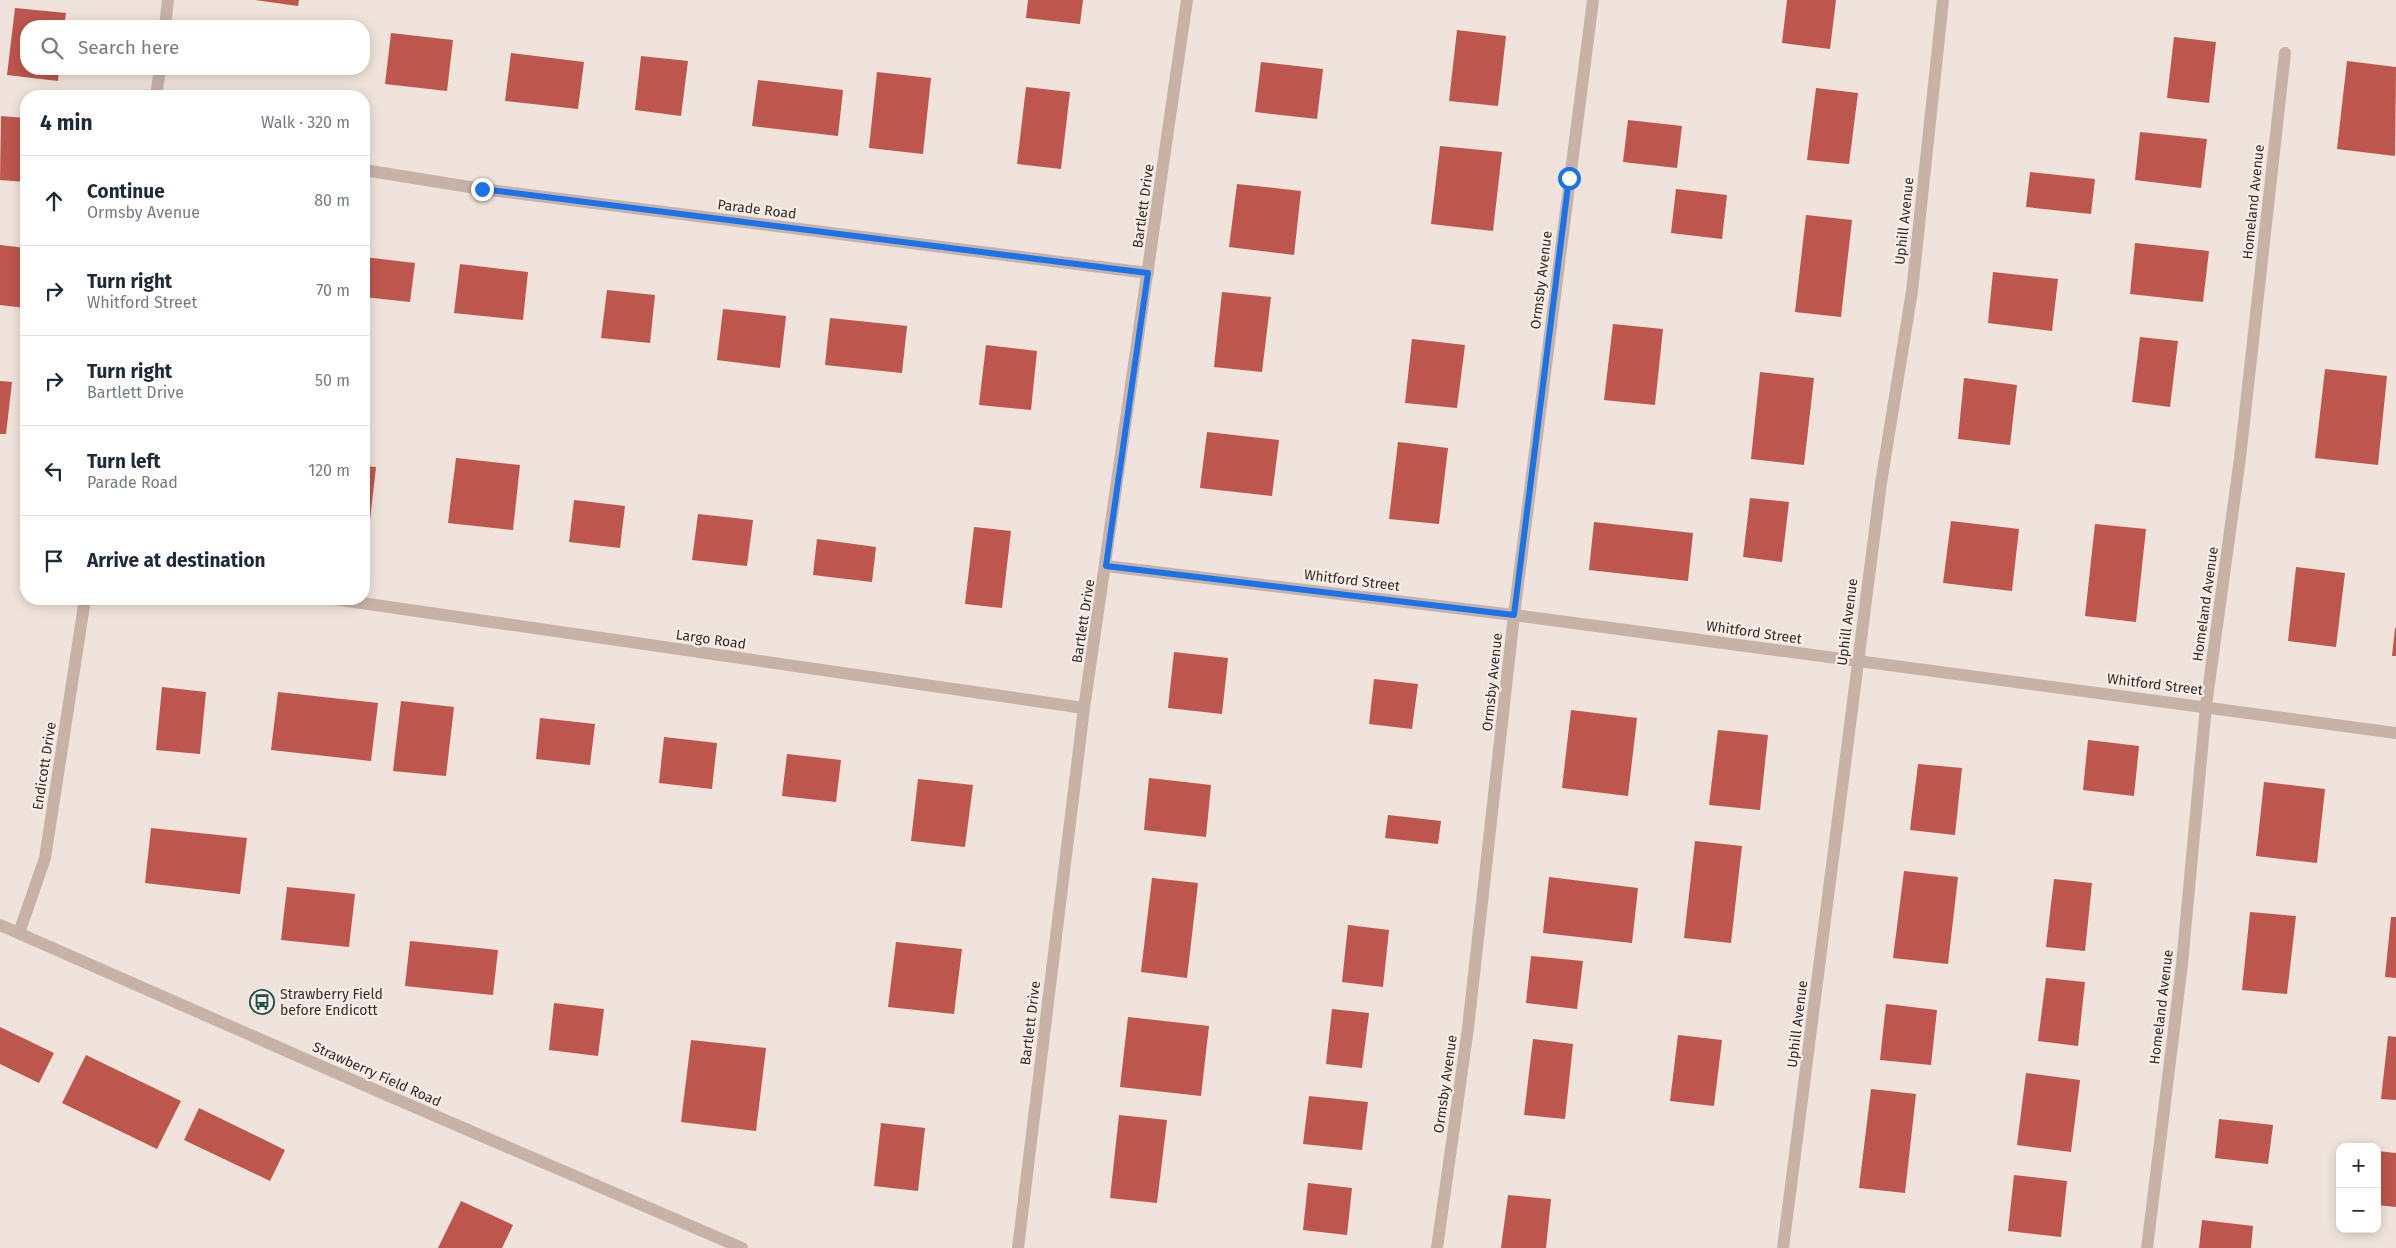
<!DOCTYPE html>
<html lang="en">
<head>
<meta charset="utf-8">
<style>
	:root { --surface:#fff; --page:#f2f2f3; --text:#1f2937; --muted:#747a83; --line:#e0e1e3 }
	body { margin:0; font-family:"Fira Sans",sans-serif; background:var(--page); color:var(--text) }
	.controls { position:absolute; right:15px; bottom:15px; display:grid; overflow:hidden; border-radius:10px; box-shadow:0 2px 12px #0003 }
	.controls button { width:45px; height:45px; display:grid; place-items:center; padding:0; border:0; border-bottom:1px solid var(--line); background:var(--surface); color:var(--text); font:25px sans-serif }
	.stop { position:absolute; width:15px; height:15px; margin:-11px; border:4px solid #1a73e8; border-radius:50%; background:#fff }
	.stop.end { background:#1a73e8; border-color:#fff; box-shadow:0 1px 5px #0008 }
	.list { margin:0; padding:0; list-style:none }
	h2 { display:flex; justify-content:space-between; align-items:center; height:65px; margin:0; padding:0 20px; font-size:21px }
	h2 small { font-size:16px; font-weight:400; color:var(--muted) }
	.list li { display:grid; grid-template-columns:32px 1fr auto; gap:15px; align-items:center; box-sizing:border-box; height:90px; padding:0 20px; border-top:1px solid var(--line) }
	.list b { display:block; font-size:19px; white-space:nowrap }
	.list p { margin:0; font-size:16px; white-space:nowrap; color:var(--muted) }
	.list em { font-size:16px; font-style:normal; color:var(--muted) }
	.icon { flex:none; width:28px; height:28px; fill:none; stroke:currentColor; stroke-width:2; stroke-linecap:round; stroke-linejoin:round }
	.map { position:relative; flex:none; width:2396px; height:1248px; overflow:hidden }
	.search { position:absolute; background:var(--surface); box-shadow:0 2px 12px #0003; left:20px; top:20px; width:350px; height:55px; display:flex; align-items:center; gap:12px; box-sizing:border-box; padding:0 18px; border-radius:20px; color:var(--muted); font-size:19px }
	.panel { position:absolute; background:var(--surface); box-shadow:0 2px 12px #0003; left:20px; top:90px; width:350px; height:515px; border-radius:20px }
	.map>svg:first-child { display:block }
	.building { fill:#bd564c }
	.lines { fill:none; stroke-linecap:round; stroke-linejoin:round }
	.minor { stroke:#c7b2a8; stroke-width:12 }
	.route { stroke:#1a73e8; stroke-width:6 }
	.labels { text-anchor:middle; stroke-width:4.5; stroke-linejoin:round; paint-order:stroke }
	.street-label { font-size:14px; fill:#342a28; stroke:#f8eee7 }
	.poi-label { font-size:14px; fill:#342a28; stroke:#f8eee7; text-anchor:start }
</style>
</head>
<body>
<div class="map">
<svg width="2396" height="1248" viewBox="0 0 2396 1248">
	<rect width="100%" height="100%" fill="#f0e3db"/>
	<!-- building -->
	<g class="building">
		<polygon points="255,0 299,0 298,6"/>
		<polygon points="1028,0 1083,0 1080,24 1026,18"/>
		<polygon points="1787,0 1836,0 1830,49 1782,43"/>
		<polygon points="15,8 66,13 64,26 26,26 26,69 59,69 58,81 7,75"/>
		<polygon points="1457,30 1506,36 1498,106 1449,101"/>
		<polygon points="391,33 453,40 447,91 385,84"/>
		<polygon points="2174,37 2216,42 2209,103 2167,98"/>
		<polygon points="511,53 584,62 578,109 505,101"/>
		<polygon points="641,56 688,61 681,116 635,110"/>
		<polygon points="2347,61 2396,67 2395,156 2337,149"/>
		<polygon points="1261,62 1323,69 1317,119 1255,112"/>
		<polygon points="877,72 931,78 923,154 869,148"/>
		<polygon points="758,80 843,90 838,136 752,126"/>
		<polygon points="1026,87 1070,92 1061,169 1017,164"/>
		<polygon points="1816,88 1858,93 1849,164 1807,160"/>
		<polygon points="1,116 26,118 26,182 0,180"/>
		<polygon points="1628,120 1682,126 1677,168 1623,162"/>
		<polygon points="2140,132 2207,139 2201,188 2135,180"/>
		<polygon points="1440,146 1502,152 1493,231 1431,224"/>
		<polygon points="2030,172 2095,179 2091,214 2026,207"/>
		<polygon points="1237,184 1301,191 1294,255 1229,247"/>
		<polygon points="1676,189 1727,195 1722,239 1671,233"/>
		<polygon points="1806,215 1852,220 1841,317 1795,312"/>
		<polygon points="2135,243 2209,251 2203,302 2130,294"/>
		<polygon points="0,245 26,248 26,308 0,305"/>
		<polygon points="364,257 415,263 410,302 364,297"/>
		<polygon points="460,264 528,272 523,320 454,313"/>
		<polygon points="1993,272 2058,279 2052,331 1988,323"/>
		<polygon points="607,290 655,295 650,343 601,338"/>
		<polygon points="1222,292 1271,297 1262,372 1214,367"/>
		<polygon points="723,309 786,316 780,368 717,360"/>
		<polygon points="830,318 907,326 902,373 825,365"/>
		<polygon points="1613,324 1663,329 1655,405 1604,400"/>
		<polygon points="2140,337 2178,341 2170,407 2132,402"/>
		<polygon points="1412,339 1465,345 1457,408 1405,403"/>
		<polygon points="986,345 1037,351 1031,410 979,405"/>
		<polygon points="2325,369 2387,376 2378,465 2315,458"/>
		<polygon points="1760,372 1814,378 1804,465 1751,459"/>
		<polygon points="1964,378 2017,385 2010,445 1958,439"/>
		<polygon points="0,381 12,382 6,434 0,434"/>
		<polygon points="1207,432 1279,440 1272,496 1200,488"/>
		<polygon points="1398,442 1448,448 1439,524 1389,519"/>
		<polygon points="456,458 520,465 513,530 448,523"/>
		<polygon points="364,466 376,467 370,520 364,519"/>
		<polygon points="1750,498 1789,502 1782,562 1743,557"/>
		<polygon points="574,500 625,506 620,548 569,542"/>
		<polygon points="698,514 753,520 747,566 692,560"/>
		<polygon points="1951,521 2019,529 2012,591 1943,583"/>
		<polygon points="1594,522 1693,533 1688,581 1589,570"/>
		<polygon points="2095,524 2146,529 2136,622 2085,616"/>
		<polygon points="974,527 1011,531 1002,608 965,604"/>
		<polygon points="817,539 876,547 872,582 813,575"/>
		<polygon points="2296,567 2345,573 2336,647 2288,641"/>
		<polygon points="2395,628 2396,628 2396,656 2392,656"/>
		<polygon points="1174,652 1228,658 1222,714 1168,708"/>
		<polygon points="1374,679 1418,684 1412,729 1369,724"/>
		<polygon points="162,687 206,692 200,754 156,750"/>
		<polygon points="278,692 378,703 371,761 271,750"/>
		<polygon points="401,701 454,707 446,776 393,771"/>
		<polygon points="1571,710 1637,718 1628,796 1562,788"/>
		<polygon points="540,718 595,724 590,765 536,759"/>
		<polygon points="1718,730 1768,735 1760,810 1709,805"/>
		<polygon points="664,737 717,743 712,789 659,783"/>
		<polygon points="2088,740 2139,746 2134,796 2083,790"/>
		<polygon points="787,754 841,760 836,802 782,796"/>
		<polygon points="1918,764 1962,768 1955,835 1910,830"/>
		<polygon points="1149,778 1211,785 1206,837 1144,830"/>
		<polygon points="918,779 973,785 965,847 911,841"/>
		<polygon points="2264,782 2325,789 2317,863 2256,856"/>
		<polygon points="1388,815 1441,821 1438,844 1385,838"/>
		<polygon points="151,828 247,838 240,894 145,883"/>
		<polygon points="1695,841 1742,846 1731,943 1684,938"/>
		<polygon points="1904,871 1958,877 1948,964 1893,958"/>
		<polygon points="1549,877 1638,888 1632,943 1543,933"/>
		<polygon points="1152,878 1198,883 1187,978 1141,972"/>
		<polygon points="2054,879 2092,883 2085,951 2046,947"/>
		<polygon points="287,887 355,894 349,947 281,940"/>
		<polygon points="2250,912 2296,916 2287,994 2242,990"/>
		<polygon points="2391,917 2396,917 2396,978 2385,977"/>
		<polygon points="1348,925 1389,930 1383,987 1342,982"/>
		<polygon points="410,941 498,950 493,995 405,986"/>
		<polygon points="896,942 962,949 954,1014 888,1007"/>
		<polygon points="1531,956 1583,961 1577,1009 1526,1003"/>
		<polygon points="2046,978 2085,982 2078,1046 2038,1041"/>
		<polygon points="554,1003 604,1009 598,1056 549,1050"/>
		<polygon points="1886,1004 1937,1010 1931,1065 1880,1060"/>
		<polygon points="1332,1009 1369,1013 1362,1068 1326,1064"/>
		<polygon points="1128,1017 1209,1026 1201,1096 1120,1087"/>
		<polygon points="0,1027 54,1053 39,1083 0,1064"/>
		<polygon points="1678,1035 1722,1040 1714,1106 1670,1101"/>
		<polygon points="2388,1036 2396,1037 2396,1100 2381,1099"/>
		<polygon points="1533,1039 1573,1044 1565,1119 1524,1115"/>
		<polygon points="691,1040 766,1048 756,1131 681,1122"/>
		<polygon points="86,1055 181,1101 157,1149 62,1103"/>
		<polygon points="2026,1073 2080,1080 2071,1152 2017,1145"/>
		<polygon points="1871,1089 1916,1094 1905,1193 1859,1188"/>
		<polygon points="1309,1096 1368,1102 1362,1150 1303,1144"/>
		<polygon points="199,1108 285,1150 270,1181 184,1140"/>
		<polygon points="1119,1115 1167,1120 1157,1203 1110,1198"/>
		<polygon points="2219,1119 2273,1125 2268,1164 2215,1158"/>
		<polygon points="881,1123 925,1128 918,1191 874,1186"/>
		<polygon points="2377,1151 2396,1153 2396,1207 2377,1205"/>
		<polygon points="2014,1175 2067,1181 2061,1237 2008,1231"/>
		<polygon points="1308,1183 1352,1188 1347,1235 1303,1230"/>
		<polygon points="1508,1195 1551,1199 1546,1248 1501,1248"/>
		<polygon points="461,1201 513,1225 502,1248 438,1248"/>
		<polygon points="2202,1220 2253,1226 2251,1248 2199,1248"/>
	</g>
	<g class="lines">
		<!-- minor -->
		<g class="minor">
			<polyline points="165,26 168,0"/>
			<polyline points="156,96 160,69"/>
			<polyline points="364,170 482,189 1148,273"/>
			<polyline points="1106,566 1514,615 2396,733"/>
			<polyline points="334,599 1084,708"/>
			<polyline points="0,925 389,1096 742,1248"/>
			<polyline points="19,933 45,858 85,599"/>
			<polyline points="1018,1248 1084,708 1187,0"/>
			<polyline points="1437,1248 1468,1028 1514,615 1593,0"/>
			<polyline points="1783,1248 1881,483 1912,291 1943,0"/>
			<polyline points="2147,1248 2182,964 2206,706 2240,458 2285,53"/>
		</g>
	</g>
	<g class="lines">
		<!-- route -->
		<polyline class="route" points="482,189 1148,273 1106,566 1514,615 1569,178"/>
	</g>
	<!-- icons -->
	<defs>
		<symbol id="bus-ring" viewBox="-11 -11 22 22"><circle r="9.5" fill="#f8eee7" stroke="#20534e" stroke-width="1.5"/><path d="M-5-6H5V4H4V6H2V4H-2V6H-4V4H-5ZM-3.5-4V0h7V-4ZM-3.5 1.2v1.5H-2V1.2ZM2 1.2v1.5H3.5V1.2Z" fill="#20534e"/></symbol>
	</defs>
	<g fill-rule="evenodd">
		<use href="#bus-ring" x="248" y="988" width="28" height="28"/>
	</g>
	<g class="labels">
		<!-- street labels -->
		<g class="street-label">
			<text transform="translate(2253 202) rotate(-84)" y="5">Homeland Avenue</text>
			<text transform="translate(1143 206) rotate(-82)" y="5">Bartlett Drive</text>
			<text transform="translate(757 209) rotate(7)" y="5">Parade Road</text>
			<text transform="translate(1904 221) rotate(-84)" y="5">Uphill Avenue</text>
			<text transform="translate(1541 280) rotate(-83)" y="5">Ormsby Avenue</text>
			<text transform="translate(1352 580) rotate(7)" y="5">Whitford Street</text>
			<text transform="translate(2205 604) rotate(-82)" y="5">Homeland Avenue</text>
			<text transform="translate(1083 621) rotate(-81)" y="5">Bartlett Drive</text>
			<text transform="translate(1847 622) rotate(-83)" y="5">Uphill Avenue</text>
			<text transform="translate(1754 632) rotate(8)" y="5">Whitford Street</text>
			<text transform="translate(711 639) rotate(8)" y="5">Largo Road</text>
			<text transform="translate(1492 682) rotate(-84)" y="5">Ormsby Avenue</text>
			<text transform="translate(2155 684) rotate(7)" y="5">Whitford Street</text>
			<text transform="translate(44 766) rotate(-81)" y="5">Endicott Drive</text>
			<text transform="translate(2161 1007) rotate(-83)" y="5">Homeland Avenue</text>
			<text transform="translate(1030 1023) rotate(-83)" y="5">Bartlett Drive</text>
			<text transform="translate(1797 1024) rotate(-83)" y="5">Uphill Avenue</text>
			<text transform="translate(377 1074) rotate(24)" y="5">Strawberry Field Road</text>
			<text transform="translate(1445 1084) rotate(-82)" y="5">Ormsby Avenue</text>
		</g>
		<!-- poi labels -->
		<g class="poi-label">
			<text x="280" y="999">Strawberry Field<tspan x="280" dy="16">before Endicott</tspan></text>
		</g>
	</g>
</svg>
<div class="controls">
<button>+</button>
<button>−</button>
</div>
<div class="stop" style="left:1569px;top:178px"></div>
<div class="stop end" style="left:482px;top:189px"></div>
<div class="search"><svg class="icon" aria-label="search" viewBox="0 0 24 24"><circle cx="10" cy="10" r="6"/><path d="M15 15l6 6"/></svg>Search here</div>
<section class="panel">
<h2>4 min<small>Walk · 320 m</small></h2>
<ul class="list">
<li><svg class="icon" aria-label="ahead" viewBox="0 0 24 24"><path d="M12 20V5M6 11l6-6 6 6"/></svg><div><b>Continue</b><p>Ormsby Avenue</p></div><em>80 m</em></li>
<li><svg class="icon" aria-label="right" viewBox="0 0 24 24"><path d="M7 20v-9h11M14 6l5 5-5 5"/></svg><div><b>Turn right</b><p>Whitford Street</p></div><em>70 m</em></li>
<li><svg class="icon" aria-label="right" viewBox="0 0 24 24"><path d="M7 20v-9h11M14 6l5 5-5 5"/></svg><div><b>Turn right</b><p>Bartlett Drive</p></div><em>50 m</em></li>
<li><svg class="icon" aria-label="left" viewBox="0 0 24 24"><path d="M17 20v-9H6M10 6l-5 5 5 5"/></svg><div><b>Turn left</b><p>Parade Road</p></div><em>120 m</em></li>
<li><svg class="icon" aria-label="arrive" viewBox="0 0 24 24"><path d="M6 21V4h12l-3 4 3 4H6"/></svg><div><b>Arrive at destination</b></div></li>
</ul>
</section>
</div>
</body>
</html>
